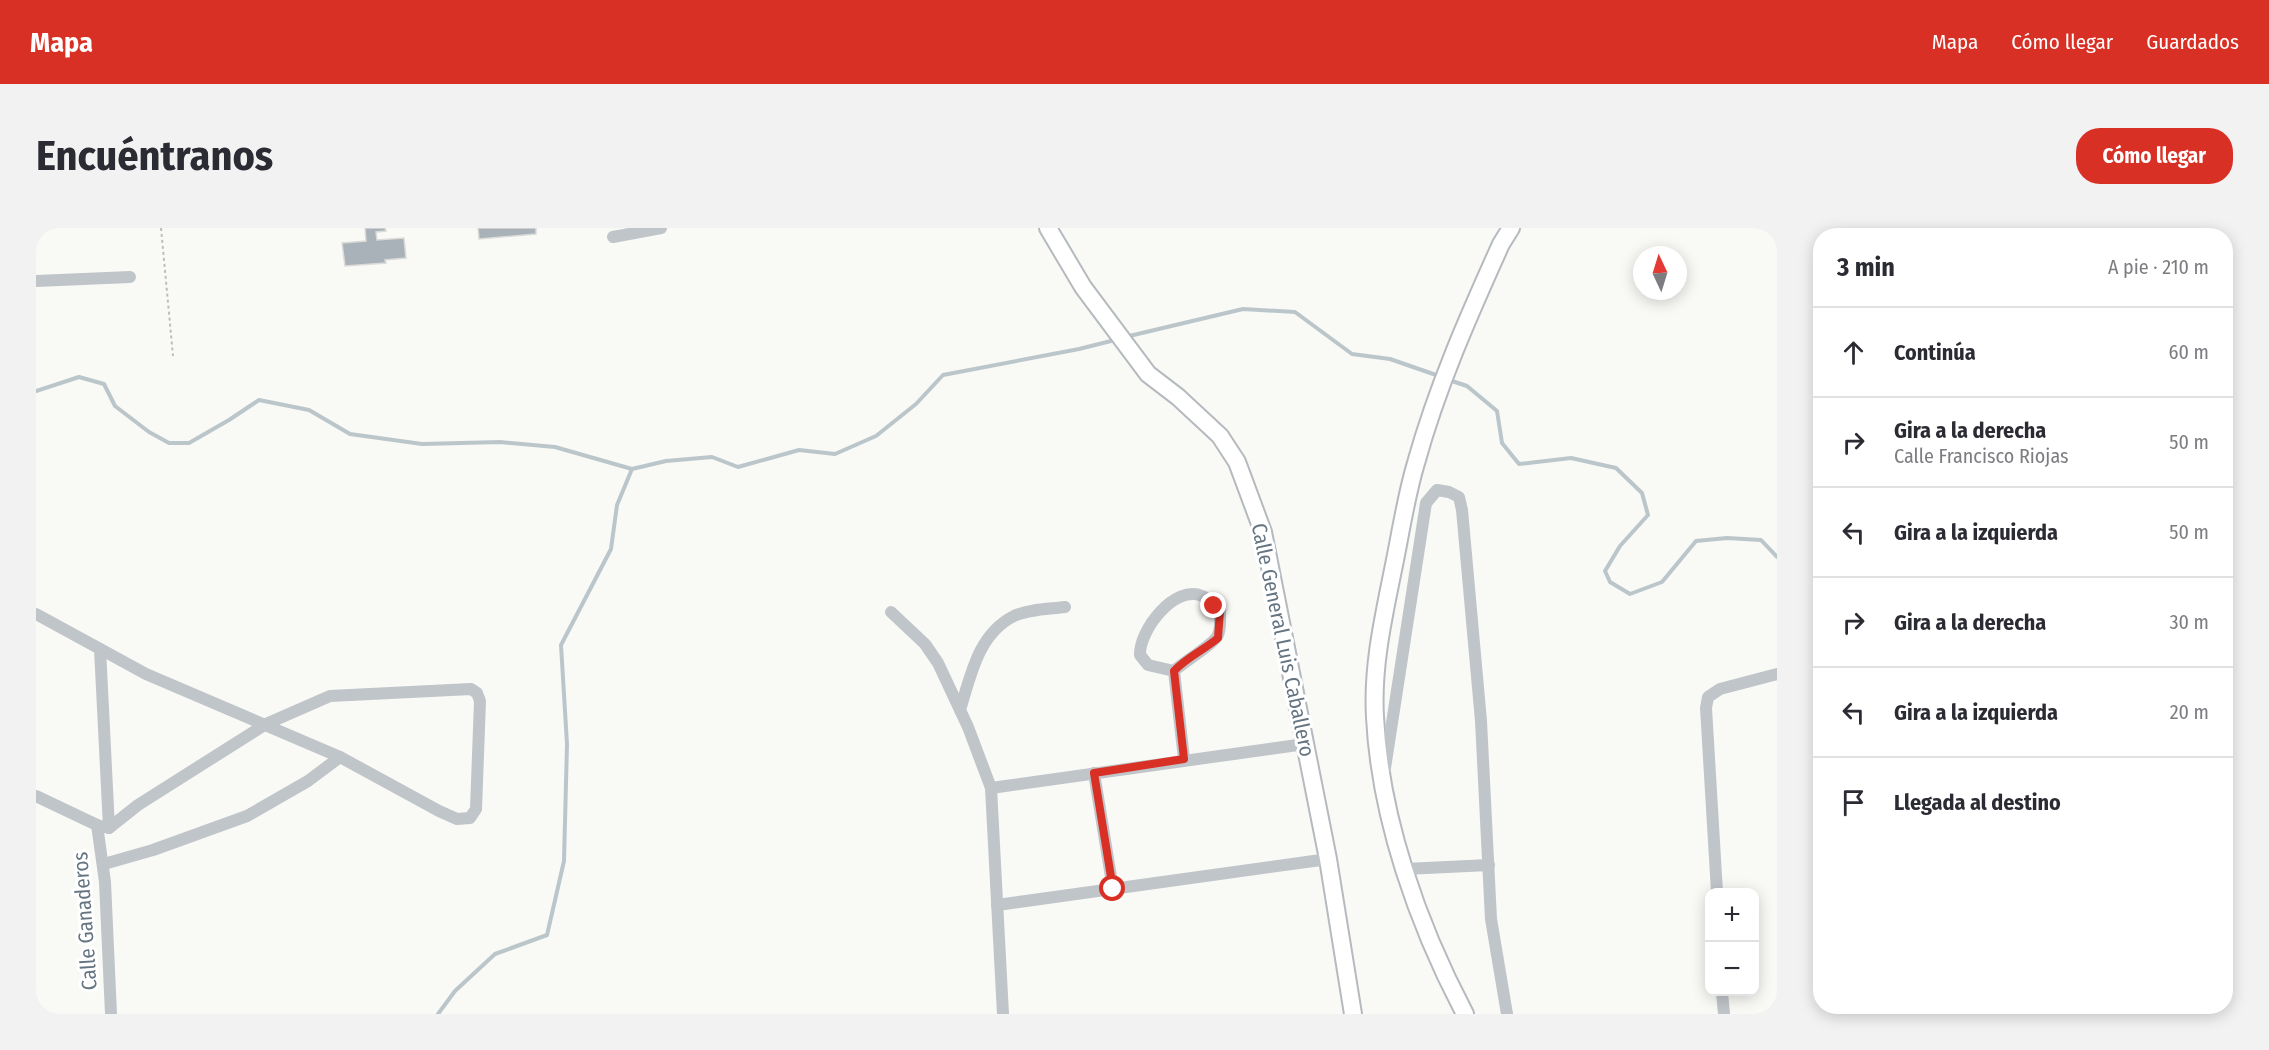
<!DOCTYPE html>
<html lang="es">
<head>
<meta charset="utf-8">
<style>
	:root { --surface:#fff; --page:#f2f2f3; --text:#2b2b33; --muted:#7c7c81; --line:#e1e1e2; --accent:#d93025 }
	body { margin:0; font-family:"Fira Sans Condensed",sans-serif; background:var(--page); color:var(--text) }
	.controls { position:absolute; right:18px; bottom:18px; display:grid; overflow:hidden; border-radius:12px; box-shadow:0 3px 15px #0003 }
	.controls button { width:54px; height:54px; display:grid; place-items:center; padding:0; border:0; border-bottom:2px solid var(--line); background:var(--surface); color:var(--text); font:30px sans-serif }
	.compass { position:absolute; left:1597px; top:18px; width:54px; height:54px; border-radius:50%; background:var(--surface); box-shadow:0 3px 15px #0003; rotate:356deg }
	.stop { position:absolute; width:18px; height:18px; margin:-14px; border:4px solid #d93025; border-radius:50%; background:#fff }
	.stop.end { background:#d93025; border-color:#fff; box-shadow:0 2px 6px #0008 }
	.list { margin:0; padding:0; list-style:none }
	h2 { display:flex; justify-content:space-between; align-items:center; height:78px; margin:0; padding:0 24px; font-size:26px }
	h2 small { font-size:20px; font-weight:400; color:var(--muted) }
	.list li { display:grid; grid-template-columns:39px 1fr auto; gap:18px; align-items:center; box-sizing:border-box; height:90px; padding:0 24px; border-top:2px solid var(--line) }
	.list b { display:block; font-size:22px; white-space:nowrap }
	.list p { margin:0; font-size:20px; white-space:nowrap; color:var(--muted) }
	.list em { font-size:20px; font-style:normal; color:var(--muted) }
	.icon { flex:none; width:33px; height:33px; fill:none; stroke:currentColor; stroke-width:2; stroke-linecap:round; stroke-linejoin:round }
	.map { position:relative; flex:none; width:1741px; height:786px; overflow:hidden; border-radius:24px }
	header { display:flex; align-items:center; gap:36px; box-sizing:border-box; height:84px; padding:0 30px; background:var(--accent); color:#fff }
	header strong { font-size:28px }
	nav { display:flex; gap:33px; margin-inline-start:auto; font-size:21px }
	.intro { display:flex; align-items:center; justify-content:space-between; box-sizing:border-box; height:144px; padding:0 36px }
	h1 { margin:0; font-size:42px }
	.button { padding:15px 27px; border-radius:24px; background:var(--accent); color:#fff; font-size:21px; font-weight:700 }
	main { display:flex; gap:36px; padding:0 36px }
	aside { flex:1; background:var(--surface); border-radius:24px; box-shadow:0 3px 15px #0003 }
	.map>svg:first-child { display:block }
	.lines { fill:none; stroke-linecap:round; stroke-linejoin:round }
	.stream { stroke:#bbc6cb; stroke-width:4 }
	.building { fill:#a9b2b8; stroke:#dbdbd9; stroke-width:1.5 }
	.secondary-casing { stroke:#b5babf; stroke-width:20 }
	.path { stroke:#babec1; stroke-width:2; stroke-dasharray:3 3; stroke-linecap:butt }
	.street { stroke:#c0c5c9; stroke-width:12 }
	.secondary { stroke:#fff; stroke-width:16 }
	.route { stroke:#d93025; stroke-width:8 }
	.labels { text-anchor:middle; stroke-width:6; stroke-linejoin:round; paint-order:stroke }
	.street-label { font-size:21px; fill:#647481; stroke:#fff }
</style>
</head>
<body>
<header>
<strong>Mapa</strong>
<nav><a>Mapa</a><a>Cómo llegar</a><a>Guardados</a></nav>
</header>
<div class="intro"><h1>Encuéntranos</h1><a class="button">Cómo llegar</a></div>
<main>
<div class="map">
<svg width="1741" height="786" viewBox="0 0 1741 786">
	<rect width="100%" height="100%" fill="#f9f9f6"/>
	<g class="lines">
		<!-- stream -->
		<g class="stream">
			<polyline points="1089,109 1207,81 1259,84 1316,126 1354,131 1403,148"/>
			<polyline points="1413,152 1431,158 1461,183 1466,215 1483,236 1535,230 1580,240 1606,265 1612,287 1584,318 1569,343 1574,354 1594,366 1626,354 1660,313 1691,310 1725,312 1741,329"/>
			<polyline points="0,163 43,149 68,156 79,178 113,204 133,215 153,215 193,192 223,172 273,182 314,206 386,216 464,214 519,219 596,241"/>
			<polyline points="402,786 419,763 459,726 511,707 528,633 531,516 525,417 575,321 581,277 596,241 630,233 676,229 702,239 763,222 799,226 840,208 880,176 907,147 1043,121 1079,112"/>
		</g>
	</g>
	<!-- building -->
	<g class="building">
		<polygon points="329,0 349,0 350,3 340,4 341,12 368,10 370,30 349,32 350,35 309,38 306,15 330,13"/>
		<polygon points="442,0 500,0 500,6 443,11"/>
	</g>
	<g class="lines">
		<defs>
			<g id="secondary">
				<polyline points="1012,0 1047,59 1112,146 1142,169 1184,208 1201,234 1227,304 1292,631 1317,786"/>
				<path d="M 1429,786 C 1382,697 1344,590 1339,489 C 1336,437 1348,387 1358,337 C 1365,303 1370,268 1380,235 C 1401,159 1433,87 1465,16 L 1475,0"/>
			</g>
		</defs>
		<!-- secondary casing -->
		<use href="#secondary" class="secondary-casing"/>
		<!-- path -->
		<polyline class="path" points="125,0 137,128"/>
		<!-- street -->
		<g class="street">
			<polyline points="577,9 625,0"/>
			<polyline points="0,53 94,49"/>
			<polyline points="855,384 889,416 902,435 932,499 955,560 967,786"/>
			<polyline points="0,386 110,446 304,529 403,583 421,591 434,590 440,581 444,473 441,465 435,461 294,468 230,496 102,577 73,600 61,597 0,568"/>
			<polyline points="64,421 73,600"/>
			<path d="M 1138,443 L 1112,437 L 1104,427 C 1103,403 1138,356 1166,368 C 1172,370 1179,379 1184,383 C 1184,391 1185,400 1182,407 C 1179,415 1148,434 1138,443 L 1148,531"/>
			<path d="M 924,482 C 935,447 942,406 978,388 C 993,381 1014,381 1029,379"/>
			<polyline points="1349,540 1390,275 1401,262 1413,264 1423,269 1426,282 1445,493 1455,691 1471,786"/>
			<polyline points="1058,545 1077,661"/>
			<polyline points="955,560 1269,516"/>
			<polyline points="61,597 69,654 75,786"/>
			<polyline points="68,636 117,622 211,588 272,553 304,529"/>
			<polyline points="1369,641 1453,637"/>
			<polyline points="1681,664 1670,480 1672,469 1684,461 1741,446"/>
			<polyline points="961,677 1292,631"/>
			<polyline points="1686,764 1688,786"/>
			<polyline points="1739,786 1741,786"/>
		</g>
		<!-- secondary -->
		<use href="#secondary" class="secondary"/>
	</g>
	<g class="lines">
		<!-- route -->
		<path class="route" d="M 1077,661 L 1058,545 L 1148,531 L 1138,443 C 1151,429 1168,422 1182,410 L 1184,383 L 1178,378"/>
	</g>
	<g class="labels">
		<!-- street labels -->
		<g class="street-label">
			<text transform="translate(1247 412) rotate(78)" y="7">Calle General Luis Caballero</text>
			<text transform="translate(49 693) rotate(-94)" y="7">Calle Ganaderos</text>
		</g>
	</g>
</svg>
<div class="controls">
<button>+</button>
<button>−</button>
</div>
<svg class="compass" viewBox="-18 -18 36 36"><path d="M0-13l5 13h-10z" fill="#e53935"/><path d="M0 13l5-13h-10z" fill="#7c7c81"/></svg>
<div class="stop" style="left:1077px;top:661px"></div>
<div class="stop end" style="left:1178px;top:378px"></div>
</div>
<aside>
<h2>3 min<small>A pie · 210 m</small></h2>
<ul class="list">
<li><svg class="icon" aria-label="ahead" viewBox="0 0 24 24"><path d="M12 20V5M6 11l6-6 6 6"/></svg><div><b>Continúa</b></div><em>60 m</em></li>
<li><svg class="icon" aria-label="right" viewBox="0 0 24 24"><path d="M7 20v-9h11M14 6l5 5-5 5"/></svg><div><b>Gira a la derecha</b><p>Calle Francisco Riojas</p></div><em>50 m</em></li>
<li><svg class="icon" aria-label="left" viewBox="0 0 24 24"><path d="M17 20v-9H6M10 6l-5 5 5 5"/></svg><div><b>Gira a la izquierda</b></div><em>50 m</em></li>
<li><svg class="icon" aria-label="right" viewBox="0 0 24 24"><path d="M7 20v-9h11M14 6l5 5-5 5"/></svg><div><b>Gira a la derecha</b></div><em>30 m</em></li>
<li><svg class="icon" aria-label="left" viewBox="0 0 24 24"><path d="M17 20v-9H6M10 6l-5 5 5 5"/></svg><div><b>Gira a la izquierda</b></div><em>20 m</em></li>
<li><svg class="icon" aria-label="arrive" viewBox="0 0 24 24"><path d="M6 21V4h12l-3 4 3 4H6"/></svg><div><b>Llegada al destino</b></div></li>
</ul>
</aside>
</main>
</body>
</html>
